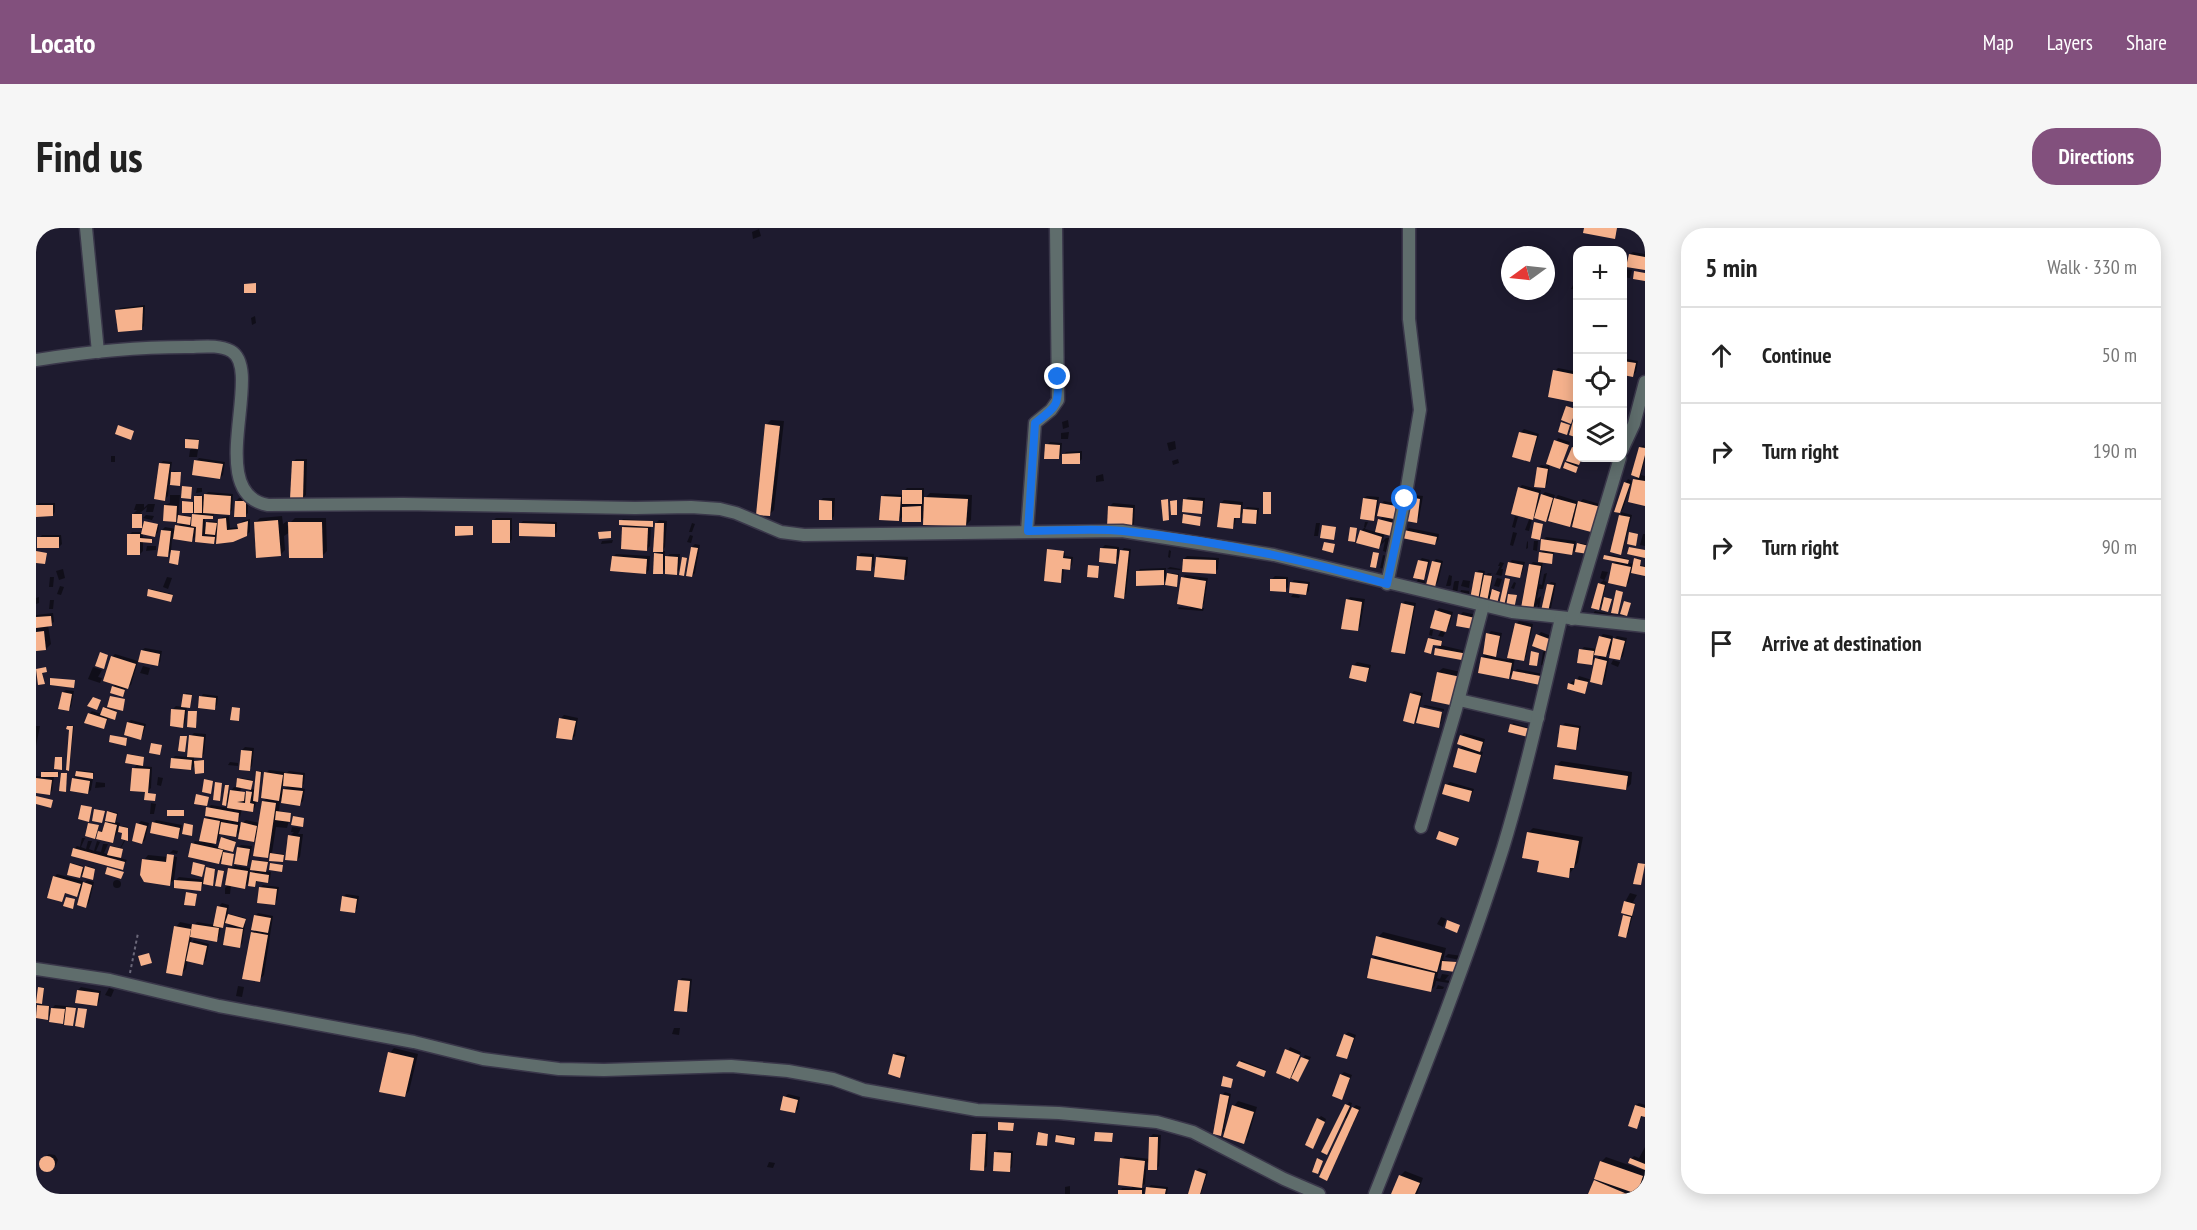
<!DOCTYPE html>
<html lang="en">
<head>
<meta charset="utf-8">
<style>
	:root { --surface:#fff; --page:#f6f6f6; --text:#222; --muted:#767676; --line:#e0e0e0; --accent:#82507d }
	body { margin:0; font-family:"PT Sans Narrow",sans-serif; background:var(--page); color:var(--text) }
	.controls { position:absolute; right:18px; top:18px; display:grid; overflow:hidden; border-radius:12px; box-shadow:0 3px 15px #0003 }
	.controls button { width:54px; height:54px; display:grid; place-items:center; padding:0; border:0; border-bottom:2px solid var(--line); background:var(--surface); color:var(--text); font:30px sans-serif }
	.compass { position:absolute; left:1465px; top:18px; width:54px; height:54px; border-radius:50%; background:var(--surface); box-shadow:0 3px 15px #0003; rotate:255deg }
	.stop { position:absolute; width:18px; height:18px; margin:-14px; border:4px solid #1a73e8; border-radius:50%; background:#fff }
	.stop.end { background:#1a73e8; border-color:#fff; box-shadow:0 2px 6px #0008 }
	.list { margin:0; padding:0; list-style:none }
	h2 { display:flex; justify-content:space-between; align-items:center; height:78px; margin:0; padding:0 24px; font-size:26px }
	h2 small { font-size:20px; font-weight:400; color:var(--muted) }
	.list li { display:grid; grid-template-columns:39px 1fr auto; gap:18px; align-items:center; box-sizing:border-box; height:96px; padding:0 24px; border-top:2px solid var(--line) }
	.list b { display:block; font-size:22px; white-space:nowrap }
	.list em { font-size:20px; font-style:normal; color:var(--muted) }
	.icon { flex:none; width:33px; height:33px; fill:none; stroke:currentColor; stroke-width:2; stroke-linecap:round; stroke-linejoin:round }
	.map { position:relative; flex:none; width:1609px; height:966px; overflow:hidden; border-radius:24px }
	header { display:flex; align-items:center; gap:36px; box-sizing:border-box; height:84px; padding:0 30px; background:var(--accent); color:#fff }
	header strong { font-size:28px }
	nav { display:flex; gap:33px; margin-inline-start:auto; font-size:21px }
	.intro { display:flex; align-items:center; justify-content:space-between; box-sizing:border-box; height:144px; padding:0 36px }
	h1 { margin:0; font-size:42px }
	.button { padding:15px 27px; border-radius:24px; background:var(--accent); color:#fff; font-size:21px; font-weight:700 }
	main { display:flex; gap:36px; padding:0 36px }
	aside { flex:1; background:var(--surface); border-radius:24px; box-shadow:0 3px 15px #0003 }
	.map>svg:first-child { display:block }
	.shadow { fill:#0007; fill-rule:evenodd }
	.building { fill:#f6b28d }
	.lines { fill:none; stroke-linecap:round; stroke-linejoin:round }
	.street-casing { stroke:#3a374a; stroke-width:15 }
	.path { stroke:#6b687a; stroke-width:2; stroke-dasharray:3 3; stroke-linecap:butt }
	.street { stroke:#5f6d6c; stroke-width:12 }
	.route { stroke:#1a73e8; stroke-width:8 }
</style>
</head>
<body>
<header>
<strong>Locato</strong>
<nav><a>Map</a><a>Layers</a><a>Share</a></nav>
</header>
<div class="intro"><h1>Find us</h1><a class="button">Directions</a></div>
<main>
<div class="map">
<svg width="1609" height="966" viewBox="0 0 1609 966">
	<rect width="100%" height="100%" fill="#1e1b2f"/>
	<!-- shadow -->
	<g class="shadow">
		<polygon points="723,1 725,8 717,11 716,4"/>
		<polygon points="1597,24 1609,26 1609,41 1594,26"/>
		<polygon points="1586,41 1596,42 1594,50 1586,49"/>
		<polygon points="1540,51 1542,51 1542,62 1535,61"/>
		<polygon points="109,77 108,98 105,101 81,83 84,80"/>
		<polygon points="219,88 220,95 216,97 215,90"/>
		<polygon points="1586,130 1602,133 1600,144 1597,147 1591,146 1586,164"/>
		<polygon points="1522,140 1542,144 1542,160 1539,170 1536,173 1519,143"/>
		<polygon points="735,192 748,193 738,282 733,287 730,197"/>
		<polygon points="1032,192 1033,199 1027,201 1026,194"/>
		<polygon points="1488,201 1503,206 1496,229 1493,232 1478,228 1485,204"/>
		<polygon points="1033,204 1032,211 1025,211 1025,205"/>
		<polygon points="152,210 163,211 163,218 160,222 162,222 161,229 153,229 154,222 157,219"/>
		<polygon points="1522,210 1534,214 1526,236 1524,239 1514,236 1511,256 1508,259 1502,240 1505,237 1511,238"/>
		<polygon points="1139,213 1140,221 1133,223 1131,215"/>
		<polygon points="1014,214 1026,215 1025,227 1023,230 1011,217"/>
		<polygon points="1540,217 1542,217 1542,230 1547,230 1541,237 1542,238 1541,242 1531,235"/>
		<polygon points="1608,217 1609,231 1605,247 1609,248 1609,276 1599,251 1602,248 1605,219"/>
		<polygon points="1046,223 1046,231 1043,234 1027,227 1030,224"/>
		<rect x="75" y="228" width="4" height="6"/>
		<polygon points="163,230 189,234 187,247 184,250 160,233"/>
		<polygon points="260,231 271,231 270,267 267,270 257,234"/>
		<polygon points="1142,231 1143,235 1137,237 1136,233"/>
		<polygon points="127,233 136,234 134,247 138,243 143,244 142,256 133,256 132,268 129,271 124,236"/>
		<polygon points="1067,246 1068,253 1060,254 1060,248"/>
		<polygon points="1592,251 1596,253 1587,281 1584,284 1580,283 1590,254"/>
		<polygon points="1486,257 1505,262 1503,270 1509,264 1519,267 1517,273 1522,267 1544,274 1547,271 1567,277 1539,292 1533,298 1515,287 1510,292 1502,284 1495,291 1496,291 1493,303 1489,302 1494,289 1483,260"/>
		<polygon points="161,260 166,260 166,264 160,265"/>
		<polygon points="871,260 888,260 888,271 894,265 936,267 935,292 930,297 889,289 885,293 867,288 863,292 846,269 849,266 868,267 868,263"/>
		<polygon points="172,264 197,266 196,282 193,285 179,284 176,290 169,289 169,297 173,293 183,294 186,289 193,288 194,300 203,299 206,293 214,291 214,304 210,307 182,310 178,314 161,307 156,312 136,310 135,324 132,327 126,302 129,299 140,301 145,294 144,288 139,293 129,277 134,275 134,267 144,267 142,290 145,287 155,288 152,296 157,297 158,287 161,284 156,283 148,274 160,274 161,267 168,268"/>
		<polygon points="1378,267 1387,268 1383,290 1380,293 1375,269"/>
		<polygon points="1331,268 1343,269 1340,289 1337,292 1328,270"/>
		<polygon points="1152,269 1169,270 1168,281 1165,284 1149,272"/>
		<polygon points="203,270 212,271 212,285 209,288 200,273"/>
		<polygon points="787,270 799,270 798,288 796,291 784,273"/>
		<polygon points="1188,272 1207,274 1206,284 1211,279 1223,280 1222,292 1219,295 1208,284 1203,289 1200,289 1199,296 1196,299 1185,275"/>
		<polygon points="1348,273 1362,276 1360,287 1356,292 1360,293 1349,305 1346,314 1350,310 1354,310 1350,324 1347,323 1349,313 1343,319 1325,303 1329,299 1328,299 1329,294 1332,294 1329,301 1340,304 1343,292 1348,288 1345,276"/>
		<polygon points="3,275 19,275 19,284 17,287 0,278"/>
		<polygon points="1077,275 1099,277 1098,296 1095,299 1074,278"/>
		<polygon points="100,276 108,276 108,280 112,276 119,276 117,284 110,284 111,279 104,285 106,285 106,297 109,294 123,297 122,304 119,307 107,305 107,309 116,310 116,312 107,313 107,323 104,326 93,307 96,304 107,304 109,295 105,298 97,286 101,282 98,282"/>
		<polygon points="1585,284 1596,287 1587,322 1584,325"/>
		<polygon points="110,287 118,288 116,292 124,294 107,290"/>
		<polygon points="246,288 247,296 251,293 251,298 259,290 290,290 291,323 286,328 254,304 248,308 249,322 244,327 219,295 224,290"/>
		<polygon points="1479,288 1482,289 1479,300 1476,299"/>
		<polygon points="460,290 476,290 476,311 474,314 457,293"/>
		<polygon points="586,291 617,293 617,296 615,297 614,318 611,321 587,299 591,296"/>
		<polygon points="623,292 631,293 629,319 626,323 629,323 629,330 634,326 644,326 643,342 640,345 630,340 626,344 619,326 623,322 620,295"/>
		<polygon points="487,293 521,294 521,304 518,307 484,296"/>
		<polygon points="656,295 659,296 656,304 653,304"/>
		<polygon points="1280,295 1284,295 1282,308 1278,308"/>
		<polygon points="1373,300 1403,306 1402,312 1399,315 1370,303"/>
		<polygon points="1477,304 1481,305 1477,318 1474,317"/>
		<polygon points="1607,306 1609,306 1609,318 1604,317"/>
		<polygon points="6,307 25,307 26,316 23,319 3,310"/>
		<polygon points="654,307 657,308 655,315 651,314"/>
		<polygon points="1510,309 1540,313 1539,319 1544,315 1554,317 1552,324 1542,319 1536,325 1518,323 1516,334 1507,334 1503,356 1506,357 1508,346 1511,345 1507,361 1503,361 1501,371 1505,368 1503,381 1501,382 1502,376 1497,381 1494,337 1497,334 1503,335 1505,325 1508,321 1508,311"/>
		<polygon points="577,312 576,315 565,316 566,313"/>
		<polygon points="1492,313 1492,320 1490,321 1491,314"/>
		<polygon points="1498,313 1502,313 1501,323 1497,322"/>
		<polygon points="659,316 664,317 659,345 656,348 656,319"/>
		<polygon points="1069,317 1083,319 1083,325 1088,320 1095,321 1090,366 1087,369 1084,329 1079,334 1066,320"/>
		<polygon points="111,318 120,318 120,322 110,323"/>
		<polygon points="1133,322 1135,323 1134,330 1132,329"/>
		<polygon points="1013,323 1029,325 1029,328 1037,329 1036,337 1033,340 1028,340 1027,351 1024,354"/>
		<polygon points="825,325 838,326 838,338 835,341 822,328"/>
		<polygon points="580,326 614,328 613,342 610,345 577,329"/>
		<polygon points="1571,326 1593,331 1592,335 1599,336 1601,330 1605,331 1604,337 1609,338 1609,346 1595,343 1593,354 1590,357 1574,354 1578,335 1581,332"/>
		<polygon points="844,327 872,329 871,347 868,350 841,330"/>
		<polygon points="1347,327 1352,328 1349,341 1344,340"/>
		<polygon points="1151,328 1183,330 1182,341 1179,344 1148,331"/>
		<polygon points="1386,330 1394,332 1390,347 1385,352 1389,353 1388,359 1379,358 1383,349 1383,333"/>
		<polygon points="1400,331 1407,333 1402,354 1399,357 1397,334"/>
		<polygon points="1476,332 1489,334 1486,345 1484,348 1473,335"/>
		<polygon points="1464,334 1468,335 1465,341 1467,341 1466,347 1465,348 1455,345 1455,348 1457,348 1454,365 1458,361 1464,363 1462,373 1456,368 1451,373 1435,370 1440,345 1443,342 1449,343 1448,349 1452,345 1460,346 1464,338 1462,338"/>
		<polygon points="1134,339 1145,341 1144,342 1131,341"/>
		<polygon points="1130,340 1130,348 1133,345 1143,346 1140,357 1132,351 1127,355 1101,344 1104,341"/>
		<polygon points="27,341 29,350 23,352 20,343"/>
		<polygon points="1566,343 1572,344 1568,353 1571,354 1566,373 1570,369 1576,371 1572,382 1569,374 1562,380 1563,356 1568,352 1564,350"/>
		<polygon points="1149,347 1172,350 1168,376 1164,380 1168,380 1167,383 1142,381 1143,379 1154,380 1147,350"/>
		<polygon points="1413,347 1416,348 1415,357 1419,353 1423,353 1421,366 1416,366 1418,354 1414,358 1410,358"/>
		<polygon points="1239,348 1252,349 1252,359 1249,362 1236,351"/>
		<polygon points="14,349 18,349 17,359 13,359"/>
		<polygon points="131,349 136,350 132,361 127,359"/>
		<polygon points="1461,350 1466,351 1463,359 1458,358"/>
		<polygon points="1258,352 1274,354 1273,363 1270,366 1255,355"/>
		<polygon points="1427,352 1434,353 1433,360 1425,358"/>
		<polygon points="1478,354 1480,355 1478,361 1475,360"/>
		<polygon points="1515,354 1520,355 1515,380 1512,383 1512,357"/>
		<polygon points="24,358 28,359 25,367 21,366"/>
		<polygon points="115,361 137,366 135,371 114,362"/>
		<polygon points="1425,362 1433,363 1433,367 1424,367"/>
		<polygon points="1257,366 1264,368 1263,370 1255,369"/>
		<polygon points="3,369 3,375 0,376 0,370"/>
		<polygon points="1314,369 1329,371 1324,399 1321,402 1311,372"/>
		<polygon points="14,372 18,372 17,381 13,381"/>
		<polygon points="1369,373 1380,375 1371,422 1369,425 1366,376"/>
		<polygon points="1403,380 1417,384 1413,399 1407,404 1409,405 1407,409 1402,408 1406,401 1400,383"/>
		<polygon points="1559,383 1582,388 1581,390 1557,386"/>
		<polygon points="1427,384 1441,387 1437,400 1424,387"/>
		<polygon points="17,385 18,394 12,397 15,416 10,421 0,422 0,387"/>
		<polygon points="1483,393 1497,396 1490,429 1487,432 1479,430 1476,446 1473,449 1446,430 1450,425 1452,406 1455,403 1466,405 1462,424 1458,429 1473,432 1480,396"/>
		<polygon points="1394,402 1397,402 1396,408 1393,407"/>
		<polygon points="1505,404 1518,409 1514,419 1510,424 1513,424 1510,438 1505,437 1507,424 1510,422 1502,407"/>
		<polygon points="1567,406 1577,408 1575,414 1581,408 1591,410 1587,428 1584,431 1576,422 1568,429 1573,431 1569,452 1566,455 1553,452 1548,464 1534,456 1537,453 1540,454 1543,448 1556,452 1561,431 1565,427 1559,425 1558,432 1555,435 1545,422 1548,419 1561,421 1564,409"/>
		<polygon points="1394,409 1407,413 1404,417 1434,424 1433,429 1401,420 1404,417 1397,415"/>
		<polygon points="109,420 126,423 124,434 121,437 106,422"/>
		<polygon points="79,426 102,433 95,457 90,459 88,466 77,459 80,456 76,429"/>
		<polygon points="1577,432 1584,434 1582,439 1575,436"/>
		<polygon points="1321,434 1335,437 1332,449 1329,452 1315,449 1318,437"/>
		<polygon points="107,438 114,440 112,447 104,445"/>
		<polygon points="57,439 66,442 62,449 66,450 64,455 52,451"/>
		<polygon points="1407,440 1429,445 1423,472 1402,444"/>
		<polygon points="1481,441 1512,447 1511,453 1478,444"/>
		<polygon points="30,462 38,463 35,479 32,482 27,464"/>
		<polygon points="1378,463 1387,465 1383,482 1385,480 1407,486 1405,495 1402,498 1383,489 1378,494 1375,466"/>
		<polygon points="150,465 156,466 154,478 151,478 149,495 147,498 137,481 140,478 147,479"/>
		<polygon points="167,466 182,468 181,477 178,480 165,469"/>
		<polygon points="1389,477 1408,481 1408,483 1387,478"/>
		<polygon points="69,479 81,483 79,489 73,489 68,499 53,486 56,483 66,486"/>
		<polygon points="528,487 542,490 539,508 536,511 525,490"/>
		<polygon points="95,492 110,496 107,507 104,510 92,494"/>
		<polygon points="1477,495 1494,500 1492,506 1474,503"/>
		<polygon points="1529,495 1545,498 1542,518 1539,521 1526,498"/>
		<polygon points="33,497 38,498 33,541 35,500"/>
		<polygon points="0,498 4,498 0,518"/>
		<polygon points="158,505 170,506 168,526 165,529 158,528 158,535 161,532 168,532 168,544 160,536 155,541 136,531 139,528 153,529 155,508"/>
		<polygon points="1428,505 1449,511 1447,519 1443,523 1447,524 1442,541 1439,544 1423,521 1428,517 1425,508"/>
		<polygon points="209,519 218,520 216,538 213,541 206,522"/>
		<polygon points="94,526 108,529 105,538 116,539 115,560 112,563 98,540 102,536"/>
		<polygon points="1525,533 1596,544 1595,556 1590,561 1520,538"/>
		<polygon points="194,534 202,535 202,538 192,537"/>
		<polygon points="42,542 58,544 55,550 57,551 55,562 52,565 37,551"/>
		<path d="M 233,542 L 249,544 L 248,547 L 253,543 L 269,545 L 268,556 L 264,560 L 269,561 L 267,573 L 264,576 L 244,573 L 243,583 L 255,585 L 251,600 L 240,599 L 236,625 L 248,626 L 247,633 L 235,631 L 236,624 L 231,629 L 222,608 L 217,612 L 206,601 L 199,608 L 184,605 L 182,612 L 177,617 L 184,619 L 188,609 L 200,613 L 198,621 L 189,620 L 188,622 L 188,626 L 198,627 L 195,636 L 188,629 L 183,635 L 157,616 L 159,613 L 165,614 L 169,591 L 173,587 L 172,580 L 175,577 L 193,580 L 194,572 L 190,576 L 190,558 L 193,557 L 192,566 L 198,559 L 201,560 L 204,550 L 217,552 L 215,561 L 220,562 L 223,543 L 226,543 L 219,579 L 217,582 L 206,581 L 204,589 L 200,594 L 204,594 L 203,598 L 210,592 L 224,595 L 227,574 L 231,570 L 230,545 ZM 247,556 L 253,557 L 246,563 ZM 205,559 L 215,560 L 213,563 L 216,563 L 216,566 L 209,567 L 204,565 Z"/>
		<polygon points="8,543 23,544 22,548 18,548 16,563 13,566 0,564 0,548 7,548"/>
		<polygon points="122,549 127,550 125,558 121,557"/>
		<polygon points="60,554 69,555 69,559 59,560"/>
		<polygon points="1414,554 1438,561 1435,569 1433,572 1411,556"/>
		<polygon points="115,575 120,576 118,586 114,586"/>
		<polygon points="73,583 82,585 80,594 84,595 82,602 86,598 92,599 92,610 90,611 85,620 87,621 84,630 91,632 85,642 38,621 41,618 44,619 46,610 49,610 45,619 50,621 52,613 56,613 53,621 58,623 61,613 64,614 60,623 65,624 67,616 72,616 68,625 73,627 76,618 84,620 89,611 88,604 82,603 77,613 64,604 59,609 54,596 63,597 60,608 67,601 68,602 73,592"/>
		<polygon points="120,592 146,597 144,606 141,609 117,595"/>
		<polygon points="105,593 113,595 109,612 106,615 102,596"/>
		<polygon points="256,599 265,600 262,606 267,606 264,629 261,632 254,608 258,604 255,604"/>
		<polygon points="1497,600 1547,609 1542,634 1532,648 1505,632 1492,605"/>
		<polygon points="1405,603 1423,609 1421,615 1404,604"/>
		<polygon points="205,617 216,618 213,634 211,637 201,635 200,638 214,640 213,648 219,641 218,632 232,633 229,643 235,644 234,651 231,653 222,652 218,658 214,653 208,659 195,657 194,666 189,666 189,660 193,656 194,640 199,638 202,620"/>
		<polygon points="137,622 142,623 141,626 134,625 134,628 141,629 138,652 133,656 108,632 112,627 132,629 132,627"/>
		<polygon points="36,635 47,638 46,643 51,638 59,640 57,649 49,644 44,648"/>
		<polygon points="173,639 179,640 177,655 168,655 165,661 140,652 143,649 170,652"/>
		<polygon points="21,646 47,653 46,657 51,652 58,654 53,675 50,678 46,662 41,667 30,664 26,673 18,649"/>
		<circle cx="81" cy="656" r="4"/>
		<polygon points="227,657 243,659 241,672 238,675 224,660"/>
		<polygon points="1594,665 1601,667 1597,674 1599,675 1597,686 1592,706 1589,709 1588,688 1591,685 1589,674"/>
		<polygon points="310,666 323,668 321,681 318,683 307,669"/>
		<polygon points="186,675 193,677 191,689 194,686 210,690 206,716 203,719 191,699 195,695 190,694 187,699 185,698 183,709 180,712 156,708 155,715 158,712 173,716 170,732 167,735 152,732 150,741 145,746 140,699 144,694 158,697 161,694 179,697 183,678"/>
		<polygon points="222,685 237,688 228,747 223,752 216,705 219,702 219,688"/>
		<polygon points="1405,689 1410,691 1407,699 1401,696"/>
		<polygon points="1347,704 1410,720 1407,732 1421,734 1420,742 1408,736 1403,740 1401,750 1404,751 1406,746 1413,747 1409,752 1414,753 1413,755 1400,753 1399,758 1394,763 1336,731 1341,727 1342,709"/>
		<polygon points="1412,726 1426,728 1424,732 1409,729"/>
		<polygon points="646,750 656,751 653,780 650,783 643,753"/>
		<polygon points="1402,757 1408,759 1407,761 1400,761"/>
		<polygon points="202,758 208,759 206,769 200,768"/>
		<polygon points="5,759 8,759 7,773 4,776 14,778 13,784 19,777 40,779 37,795 30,790 26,794 15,786 11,790 2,777 6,774"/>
		<polygon points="45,759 65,763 63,774 61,777 42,762"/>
		<polygon points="73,760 78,762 75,769 69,767"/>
		<polygon points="638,800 644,800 643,807 636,806"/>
		<polygon points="1312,804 1320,807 1313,827 1310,830 1309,807"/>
		<polygon points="1254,819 1265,824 1260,837 1262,838 1269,827 1275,829 1262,852 1241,844"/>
		<polygon points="358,820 382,826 373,863 368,868 354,825"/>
		<polygon points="861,824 871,827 866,845 864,848 858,827"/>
		<polygon points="1205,832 1230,842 1229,846 1202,837"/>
		<polygon points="1308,844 1316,847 1306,870 1305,847"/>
		<polygon points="1189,864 1195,866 1188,901 1190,901 1185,906 1186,867"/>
		<polygon points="752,866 764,869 762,881 759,884 749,869"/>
		<polygon points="1202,873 1221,879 1212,909 1207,914 1198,878"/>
		<polygon points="1313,874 1316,875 1313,884 1320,877 1325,879 1291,951 1312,891 1309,890 1290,925"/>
		<polygon points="1603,875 1609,877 1609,888 1607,887 1600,899 1600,877"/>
		<polygon points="1285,888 1290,891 1279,916 1282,891"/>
		<polygon points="940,903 952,904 951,938 948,941 937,906"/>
		<polygon points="1022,906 1040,909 1039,914 1021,907"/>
		<polygon points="1117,906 1125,907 1123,938 1120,941 1111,934 1109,956 1104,960 1109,960 1108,966 1084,966 1086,960 1096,960 1086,931 1089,928 1114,931 1114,909"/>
		<polygon points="1609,919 1609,949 1605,959 1601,964 1604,966 1554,966 1562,951 1565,934 1570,929 1607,942 1608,940 1595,931 1598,928 1603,930"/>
		<polygon points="962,922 977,923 976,939 973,942 959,925"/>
		<polygon points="13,926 19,927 22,932 20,937 17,940 8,942 5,937 7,931"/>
		<polygon points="733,934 739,935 737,940 731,939"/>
		<polygon points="1163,940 1172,943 1165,966 1153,966 1160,943"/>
		<polygon points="1369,943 1387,950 1381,966 1357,966 1364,948"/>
		<polygon points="1115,957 1132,959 1131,966 1111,966 1112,960"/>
		<polygon points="1034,958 1034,966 1029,966 1029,959"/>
	</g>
	<!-- building -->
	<g class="building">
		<polygon points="1548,0 1581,0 1579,11 1547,5"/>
		<polygon points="1593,26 1609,29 1609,42 1590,39"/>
		<polygon points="1598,43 1609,45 1609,53 1597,51"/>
		<polygon points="220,55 220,65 208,65 208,56"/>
		<polygon points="107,79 106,102 82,104 79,82"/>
		<polygon points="1587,133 1600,135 1597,149 1587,147"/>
		<polygon points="1517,142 1542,147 1537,174 1512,169"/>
		<polygon points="1530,178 1540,181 1535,196 1525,192"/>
		<polygon points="1537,193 1542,195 1542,210 1533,207"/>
		<polygon points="1525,194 1534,197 1531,207 1522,204"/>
		<polygon points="729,196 744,198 734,288 720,287"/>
		<polygon points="82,197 98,203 95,212 79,206"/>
		<polygon points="1483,204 1501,208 1494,234 1476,229"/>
		<polygon points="149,211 163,212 162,221 149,220"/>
		<polygon points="1518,212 1533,217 1524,241 1510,236"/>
		<polygon points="1009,216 1024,217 1023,231 1008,231"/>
		<polygon points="1536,219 1542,221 1542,230 1546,230 1543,237 1530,233"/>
		<polygon points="1603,219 1609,220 1609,227 1603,250 1595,247"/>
		<polygon points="1044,225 1044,236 1026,236 1026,226"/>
		<polygon points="158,232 187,236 184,251 156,247"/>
		<polygon points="256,233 268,233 267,271 254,271"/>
		<polygon points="1529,234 1542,239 1540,245 1527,240"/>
		<polygon points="123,235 134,236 129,273 118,271"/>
		<polygon points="1501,239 1512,241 1509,260 1498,259"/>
		<polygon points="135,244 145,244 144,258 134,257"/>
		<polygon points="1597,251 1609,253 1609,278 1592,274"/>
		<polygon points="1588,254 1594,256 1584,285 1578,284"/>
		<polygon points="146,258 156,259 155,271 145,270"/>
		<polygon points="1482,259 1503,265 1497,292 1475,286"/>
		<rect x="866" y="262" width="20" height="14"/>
		<rect x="1227" y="264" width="8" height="22"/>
		<polygon points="168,266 195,268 194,287 167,285"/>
		<polygon points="1505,266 1517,270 1510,294 1498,290"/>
		<rect x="158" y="268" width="8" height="17"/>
		<polygon points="845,268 865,269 863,293 843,292"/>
		<polygon points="888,269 932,271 930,298 887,297"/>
		<polygon points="1374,269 1384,271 1381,295 1370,293"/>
		<polygon points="1327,270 1341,272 1338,293 1324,291"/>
		<polygon points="1518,270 1540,276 1534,299 1512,293"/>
		<polygon points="1132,271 1133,292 1127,293 1125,272"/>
		<polygon points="1147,271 1167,273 1166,286 1146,284"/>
		<polygon points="783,272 796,273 796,292 783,292"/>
		<polygon points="1141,272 1141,287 1135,287 1134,273"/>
		<polygon points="146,273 157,274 157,285 146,285"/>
		<polygon points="199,273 210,273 210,289 198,289"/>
		<polygon points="1542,273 1565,279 1559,305 1536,299"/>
		<polygon points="1184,275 1205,277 1204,290 1198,290 1197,301 1181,299"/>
		<polygon points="1344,275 1360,278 1358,291 1341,288"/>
		<polygon points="0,277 17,277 17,288 0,289"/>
		<polygon points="128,277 141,278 140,294 127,293"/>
		<polygon points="885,278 885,294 866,294 866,279"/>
		<polygon points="1072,278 1097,280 1096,300 1071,299"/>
		<polygon points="1207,281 1221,282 1220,296 1206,295"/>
		<rect x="96" y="286" width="10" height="14"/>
		<polygon points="156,286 177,288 177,291 167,291 166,308 179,309 178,316 159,314 160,299 155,298"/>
		<polygon points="1147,286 1165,289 1164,298 1146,295"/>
		<polygon points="142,287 155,289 154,297 141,295"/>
		<polygon points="1583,287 1594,289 1585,327 1574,324"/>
		<polygon points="190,290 191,302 202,301 201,296 212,293 211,308 197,314 180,316 182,291"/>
		<polygon points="1342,291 1358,295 1355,308 1339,304"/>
		<polygon points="242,292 245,328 220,330 218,294"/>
		<rect x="456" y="292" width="18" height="23"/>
		<polygon points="583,292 617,293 617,299 583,297"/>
		<polygon points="108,293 122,296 119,309 105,306"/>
		<polygon points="170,294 181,295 179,307 169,306"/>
		<polygon points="252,294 286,294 287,330 253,330"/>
		<polygon points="1498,294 1507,296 1504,312 1495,310"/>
		<polygon points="483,295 519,296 519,309 483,308"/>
		<polygon points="619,295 628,295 627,324 617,324"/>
		<polygon points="139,297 158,300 156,314 137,311"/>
		<polygon points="1286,297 1300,299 1298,312 1284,310"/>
		<polygon points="419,298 437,298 437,307 419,308"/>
		<polygon points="586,299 612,300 611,323 585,321"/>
		<polygon points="1314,299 1321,300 1319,314 1312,313"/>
		<polygon points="125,302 135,303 132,329 121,328"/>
		<polygon points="1324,302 1346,309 1343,321 1320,315"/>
		<polygon points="1368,302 1401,309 1399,317 1366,310"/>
		<polygon points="575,303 575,310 563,311 562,304"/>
		<polygon points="1593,304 1602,306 1600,318 1591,316"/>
		<polygon points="91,306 104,306 104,310 116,311 116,315 104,314 104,327 91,327"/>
		<rect x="1" y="309" width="22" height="11"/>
		<polygon points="1505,311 1538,316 1536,327 1504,322"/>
		<polygon points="1288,314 1299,316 1297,325 1286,322"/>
		<polygon points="1541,315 1553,318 1552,326 1539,324"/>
		<polygon points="655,319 662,320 656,349 650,348"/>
		<polygon points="1593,319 1609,322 1609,330 1591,326"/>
		<polygon points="1064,320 1081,321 1080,336 1063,334"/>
		<polygon points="1011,321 1028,323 1027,330 1035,331 1034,342 1026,341 1025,355 1008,353"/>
		<polygon points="135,322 144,323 142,337 133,335"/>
		<polygon points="1084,322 1093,323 1088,371 1078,369"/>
		<polygon points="0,323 11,325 9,336 0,335"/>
		<polygon points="1337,324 1343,325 1340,340 1334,339"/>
		<polygon points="1503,324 1517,326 1516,336 1502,334"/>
		<polygon points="618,325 627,326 627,346 617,346"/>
		<polygon points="1568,327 1593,332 1592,336 1567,331"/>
		<polygon points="576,328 611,331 610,346 574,343"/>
		<polygon points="629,328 642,329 641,347 629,346"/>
		<polygon points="821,328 836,329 835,343 820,342"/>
		<polygon points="646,329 651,330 648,348 643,347"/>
		<polygon points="840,329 870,332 868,352 838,349"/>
		<polygon points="1598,330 1605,332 1604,338 1609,339 1609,348 1595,345"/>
		<polygon points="1147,331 1180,332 1180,346 1146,344"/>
		<polygon points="1382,332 1392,334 1388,352 1377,350"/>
		<polygon points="1396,333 1405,335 1399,359 1390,357"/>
		<polygon points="1472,334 1487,337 1484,350 1469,347"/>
		<polygon points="1576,335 1595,339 1590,359 1572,355"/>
		<polygon points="1493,336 1505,338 1497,382 1485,380"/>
		<polygon points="1052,337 1063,338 1062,350 1051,349"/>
		<polygon points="1128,342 1128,357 1100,358 1100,343"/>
		<polygon points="1439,344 1447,345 1442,372 1434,371"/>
		<polygon points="1131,345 1142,347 1141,359 1129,357"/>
		<polygon points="1448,347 1456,348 1451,374 1443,373"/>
		<polygon points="1145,349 1170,353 1166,381 1141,376"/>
		<polygon points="1469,350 1474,351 1468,378 1463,377"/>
		<polygon points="1234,351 1250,351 1250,364 1234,363"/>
		<polygon points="1254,354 1272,356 1270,367 1253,365"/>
		<polygon points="1562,355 1569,357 1563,382 1555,380"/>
		<polygon points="1511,356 1518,357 1512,384 1505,383"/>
		<polygon points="112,361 137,367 135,374 111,368"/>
		<polygon points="1456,361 1464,364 1461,376 1453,374"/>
		<polygon points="1580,362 1587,364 1582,386 1575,385"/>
		<polygon points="1472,366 1481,367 1478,381 1470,379"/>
		<polygon points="1568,369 1576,371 1572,384 1565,382"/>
		<polygon points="1310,371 1326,374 1322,403 1305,401"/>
		<polygon points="1588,373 1595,375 1591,388 1584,386"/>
		<polygon points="1365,375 1378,378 1369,426 1355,424"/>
		<polygon points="1399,382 1415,387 1410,404 1394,400"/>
		<polygon points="1422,386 1439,390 1437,401 1420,398"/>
		<polygon points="15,388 16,398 0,400 0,389"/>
		<polygon points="1479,395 1495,399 1488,433 1471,430"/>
		<polygon points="8,403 10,422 0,423 0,404"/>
		<polygon points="1450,405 1464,408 1460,429 1447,426"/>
		<polygon points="1500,406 1516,412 1512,424 1496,418"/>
		<polygon points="1563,408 1575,411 1570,429 1558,427"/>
		<polygon points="1392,410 1406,413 1405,418 1397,417 1395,426 1388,424"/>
		<polygon points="1577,410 1589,413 1584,432 1573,430"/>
		<polygon points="1399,420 1432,426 1431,433 1398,427"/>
		<polygon points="1543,421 1558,423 1556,437 1541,435"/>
		<polygon points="105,422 124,426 122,438 102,434"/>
		<polygon points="1495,423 1503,425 1501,438 1493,437"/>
		<polygon points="64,424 72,427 68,441 59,438"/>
		<polygon points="75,428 100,436 92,461 67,453"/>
		<polygon points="1445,429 1476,435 1473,451 1442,445"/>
		<polygon points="1559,430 1571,433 1566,457 1554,454"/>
		<polygon points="1316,437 1333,440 1330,454 1313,450"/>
		<polygon points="10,439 11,444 6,445 9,456 2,457 0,441"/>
		<polygon points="1477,443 1510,449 1509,458 1475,451"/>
		<polygon points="1401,444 1425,449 1419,478 1395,473"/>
		<polygon points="14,450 39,452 38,460 14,457"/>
		<polygon points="1539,451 1552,454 1549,466 1531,461 1532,455 1538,457"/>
		<polygon points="76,458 89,462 87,469 74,465"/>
		<polygon points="26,464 36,466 33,483 22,481"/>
		<polygon points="1374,465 1385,468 1378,496 1367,493"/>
		<polygon points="147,466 156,467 154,480 145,479"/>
		<polygon points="74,468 89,471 87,483 71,479"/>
		<polygon points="163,468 180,470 179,482 162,480"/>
		<polygon points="57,469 65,472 61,482 51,478"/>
		<polygon points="67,479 81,484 79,492 64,487"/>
		<polygon points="196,479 204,480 203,493 194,492"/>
		<polygon points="1384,479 1406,484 1403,500 1380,495"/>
		<polygon points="135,481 149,482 147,500 134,498"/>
		<polygon points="152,483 161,483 160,500 151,499"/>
		<polygon points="52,485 71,491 68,501 48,495"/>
		<polygon points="523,490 540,493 536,512 520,510"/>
		<polygon points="91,494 108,498 105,512 88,507"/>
		<polygon points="1474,496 1494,501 1492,509 1472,504"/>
		<polygon points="1524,497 1543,500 1540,522 1521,519"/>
		<polygon points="31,498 37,498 33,543 30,542 33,502 30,501"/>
		<polygon points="74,507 91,510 90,518 73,514"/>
		<polygon points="153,507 168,509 166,530 151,529"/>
		<polygon points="1424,507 1447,514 1444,524 1421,516"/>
		<polygon points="144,508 151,508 149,524 142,523"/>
		<polygon points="115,515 126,517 124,527 113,525"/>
		<polygon points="1422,520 1445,527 1440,545 1417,539"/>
		<polygon points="205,522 216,523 214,543 203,542"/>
		<polygon points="91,526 108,529 107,538 89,535"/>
		<polygon points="19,529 26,529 26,542 18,541"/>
		<polygon points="135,530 156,532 155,542 134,540"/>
		<polygon points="168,532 168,545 159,546 158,533"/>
		<polygon points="1519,537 1592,548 1590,562 1517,551"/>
		<polygon points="96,540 114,541 112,565 120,566 119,573 108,572 109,564 94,563"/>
		<polygon points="40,543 57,545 57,551 39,548"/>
		<polygon points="220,543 225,544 222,574 217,573"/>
		<rect x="5" y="544" width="17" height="5"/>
		<polygon points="228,544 247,547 243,573 225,570"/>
		<polygon points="25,545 31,545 30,564 23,563"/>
		<polygon points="248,545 267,547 266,560 247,558"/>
		<polygon points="0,550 16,552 14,567 0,565"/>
		<polygon points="36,550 54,553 52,566 34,563"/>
		<polygon points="201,550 217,553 215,562 200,559"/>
		<polygon points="168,551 177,553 175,566 166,564"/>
		<polygon points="179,554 186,555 184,573 177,572"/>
		<polygon points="1409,556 1436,563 1433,574 1406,566"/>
		<polygon points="189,557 193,557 190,578 186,577"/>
		<polygon points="247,561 267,563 264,578 245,575"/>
		<polygon points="194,562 209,564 208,573 201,574 209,575 210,563 216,564 214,575 218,576 217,584 191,580"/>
		<polygon points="160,566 173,569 171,578 158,576"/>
		<polygon points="0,568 17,572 15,580 0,576"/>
		<polygon points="226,573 240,575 232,630 217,628"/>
		<polygon points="45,577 56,579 53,594 42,591"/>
		<polygon points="170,579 203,585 202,594 169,588"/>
		<polygon points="58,581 69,583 66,595 56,593"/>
		<rect x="131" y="582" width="17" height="6"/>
		<polygon points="71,583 81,586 79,595 69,593"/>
		<polygon points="240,583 255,585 254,594 239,592"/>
		<polygon points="257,588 268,590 267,599 255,597"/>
		<polygon points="168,590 184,593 180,616 163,613"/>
		<polygon points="69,594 81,597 77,615 60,611 62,603 66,604"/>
		<polygon points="116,594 144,600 142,611 114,605"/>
		<polygon points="185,594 202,597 200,609 183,606"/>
		<polygon points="205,594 221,598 218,614 202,611"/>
		<polygon points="52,595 63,597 59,611 49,608"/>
		<polygon points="100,595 111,598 106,616 96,613"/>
		<polygon points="148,595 157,597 156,608 146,606"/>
		<polygon points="83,598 92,600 92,613 85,611 86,605 82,604"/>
		<polygon points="1403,603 1423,610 1420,618 1400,611"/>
		<polygon points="1491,604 1543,613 1538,640 1534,640 1533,650 1501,644 1503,633 1486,630"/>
		<polygon points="252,607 264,609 261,633 249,632"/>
		<polygon points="185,609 200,614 197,624 182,620"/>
		<polygon points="155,615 187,622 183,636 152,629"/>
		<polygon points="74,618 87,621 85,630 71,627"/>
		<polygon points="201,619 214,621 211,638 198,636"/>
		<polygon points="37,620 89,634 87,642 35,628"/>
		<polygon points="187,624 198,626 196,638 185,636"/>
		<polygon points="234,625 248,627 247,634 233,633"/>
		<polygon points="131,626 138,627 134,658 108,654 104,647 106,631 130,634"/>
		<polygon points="216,632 232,634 230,644 214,642"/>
		<polygon points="157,634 169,637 166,649 155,646"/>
		<polygon points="34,635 47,639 44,650 31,647"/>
		<polygon points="234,635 247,637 246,644 233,642"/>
		<polygon points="1602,635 1609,636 1605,657 1597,656"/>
		<polygon points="49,638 59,641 57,652 46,649"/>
		<polygon points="71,639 88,644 85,651 69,646"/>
		<polygon points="170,639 179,641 177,658 167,656"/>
		<polygon points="192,640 212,643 209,661 189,657"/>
		<polygon points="182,642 188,643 185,659 179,658"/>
		<polygon points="214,644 233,647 232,655 220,653 219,659 212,658"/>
		<polygon points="17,648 45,656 41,669 29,665 26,674 11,670"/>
		<polygon points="138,652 166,654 165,663 138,660"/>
		<polygon points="47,654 56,657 50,680 41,677"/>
		<polygon points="223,659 241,661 239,677 221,675"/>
		<polygon points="150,664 161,666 159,678 148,677"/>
		<polygon points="306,668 321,671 319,685 304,683"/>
		<polygon points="30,669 39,671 37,681 27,678"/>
		<polygon points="1588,673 1599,676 1596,688 1585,685"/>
		<polygon points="181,678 191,680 187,700 177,698"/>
		<polygon points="192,686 210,691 207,700 189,695"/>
		<polygon points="218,687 235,690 232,705 215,702"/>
		<polygon points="1587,687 1595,689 1590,710 1582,708"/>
		<polygon points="1411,692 1424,697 1421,705 1409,700"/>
		<polygon points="156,696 183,700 181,714 154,709"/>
		<polygon points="138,698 155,701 146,748 130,745"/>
		<polygon points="190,699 207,701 204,720 187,717"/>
		<polygon points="215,704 232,707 224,754 206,751"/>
		<polygon points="1340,708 1406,725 1401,744 1336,727"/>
		<polygon points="154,714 171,718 167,737 150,733"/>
		<polygon points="113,725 116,735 105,738 102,728"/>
		<polygon points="1335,730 1399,745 1395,764 1331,750"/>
		<polygon points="1406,733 1421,734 1419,744 1405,742"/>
		<polygon points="642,752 654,753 651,784 638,783"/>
		<polygon points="2,759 8,760 6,776 0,775"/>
		<polygon points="41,762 63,765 61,778 39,775"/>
		<polygon points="1,777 13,778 12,792 0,790"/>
		<polygon points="30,779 40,780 37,798 28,797"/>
		<polygon points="15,780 29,781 27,796 13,794"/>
		<polygon points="42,780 51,781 48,800 39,798"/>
		<polygon points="1308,806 1318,810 1311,831 1300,828"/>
		<polygon points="1249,821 1264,827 1254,851 1240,845"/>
		<polygon points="352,824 378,830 369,869 343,864"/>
		<polygon points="857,826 869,829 864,850 852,846"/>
		<polygon points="1265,829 1273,832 1262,854 1255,850"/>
		<polygon points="1203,833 1230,843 1228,849 1200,838"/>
		<polygon points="1304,846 1314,850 1306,872 1296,868"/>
		<polygon points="1187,848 1197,851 1195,860 1185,858"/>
		<polygon points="1184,866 1193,868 1185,908 1177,906"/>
		<polygon points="747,868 762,872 759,885 744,882"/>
		<polygon points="1309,876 1314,878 1291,927 1285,924"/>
		<polygon points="1196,877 1218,884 1208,916 1187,909"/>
		<polygon points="1599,877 1609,880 1609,889 1605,888 1601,901 1592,898"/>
		<polygon points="1316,879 1323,882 1291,953 1283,949"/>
		<polygon points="1281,890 1289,894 1277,921 1269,917"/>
		<polygon points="962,894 978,895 977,903 962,902"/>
		<polygon points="1002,904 1012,906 1011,918 1000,917"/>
		<polygon points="1059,904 1077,905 1076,914 1058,913"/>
		<polygon points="936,906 950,906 948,943 934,942"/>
		<polygon points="1020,907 1039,910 1038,917 1019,914"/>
		<polygon points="1113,909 1122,909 1121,942 1112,942"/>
		<polygon points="958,924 975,925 974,944 957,943"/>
		<circle cx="11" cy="936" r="8"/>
		<polygon points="1084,930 1109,933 1106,960 1082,957"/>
		<polygon points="1281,930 1287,933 1282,946 1276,944"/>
		<polygon points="1594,930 1609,936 1609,942 1592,935"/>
		<polygon points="1564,933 1607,948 1601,966 1558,951"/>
		<polygon points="1159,942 1170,946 1164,966 1152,966"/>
		<polygon points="1363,947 1384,955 1379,966 1355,966"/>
		<polygon points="1558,952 1591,966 1552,966"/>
		<polygon points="1110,959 1130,961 1129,966 1109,966"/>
		<rect x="1082" y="962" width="24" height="4"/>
	</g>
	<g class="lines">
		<defs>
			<g id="street">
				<polyline points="50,0 62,124"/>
				<path d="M 0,132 C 50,124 100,119 150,119 C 165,119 182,116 195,123 C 229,142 167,266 232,277 L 367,276 L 599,280 L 655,279 L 684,281 L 700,285 L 745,304 L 768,307 L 1086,303 L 1238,327 L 1476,384 L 1609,398"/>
				<polyline points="1586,222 1598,196 1609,154"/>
				<polyline points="991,303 999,195 1015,182 1022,172 1020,0"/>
				<polyline points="1351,356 1369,271 1384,182 1373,91 1373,0"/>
				<polyline points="1536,391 1584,230"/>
				<polyline points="1423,472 1502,490"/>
				<polyline points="1385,599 1420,481 1447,378"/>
				<polyline points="0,741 74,752 183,778 378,814 447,831 523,841 568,842 695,838 752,843 797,851 828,862 941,882 1023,885 1121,894 1157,904 1248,951 1283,966"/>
				<path d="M 1339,966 C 1384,852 1430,737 1467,620 C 1490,544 1507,467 1525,390"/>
			</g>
		</defs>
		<!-- street casing -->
		<use href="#street" class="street-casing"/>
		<!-- path -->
		<polyline class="path" points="94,745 102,705"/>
		<!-- street -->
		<use href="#street" class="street"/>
	</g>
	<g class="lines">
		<!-- route -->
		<path class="route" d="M 1022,149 C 1023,178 1021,178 999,195 L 992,303 C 1023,303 1056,300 1087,303 C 1176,312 1266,331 1351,356 L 1369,271"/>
	</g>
</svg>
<div class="controls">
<button>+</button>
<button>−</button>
<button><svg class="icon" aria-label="locate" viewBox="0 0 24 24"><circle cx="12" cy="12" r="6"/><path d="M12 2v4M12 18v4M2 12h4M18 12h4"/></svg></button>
<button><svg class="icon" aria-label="layers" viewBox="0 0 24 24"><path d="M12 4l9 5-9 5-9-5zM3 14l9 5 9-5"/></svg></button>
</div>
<svg class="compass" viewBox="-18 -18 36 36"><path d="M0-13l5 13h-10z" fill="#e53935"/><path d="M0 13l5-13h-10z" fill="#767676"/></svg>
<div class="stop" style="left:1369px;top:271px"></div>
<div class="stop end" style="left:1022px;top:149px"></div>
</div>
<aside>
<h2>5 min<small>Walk · 330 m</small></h2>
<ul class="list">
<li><svg class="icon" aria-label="ahead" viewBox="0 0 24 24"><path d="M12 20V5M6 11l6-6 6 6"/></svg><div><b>Continue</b></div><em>50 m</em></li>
<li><svg class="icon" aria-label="right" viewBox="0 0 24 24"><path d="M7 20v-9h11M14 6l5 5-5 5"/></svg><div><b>Turn right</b></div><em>190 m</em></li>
<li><svg class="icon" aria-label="right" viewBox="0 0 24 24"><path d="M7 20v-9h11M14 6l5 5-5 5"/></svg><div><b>Turn right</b></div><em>90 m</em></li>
<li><svg class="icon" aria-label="arrive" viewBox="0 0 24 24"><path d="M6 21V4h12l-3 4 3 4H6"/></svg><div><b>Arrive at destination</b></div></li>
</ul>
</aside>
</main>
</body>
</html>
